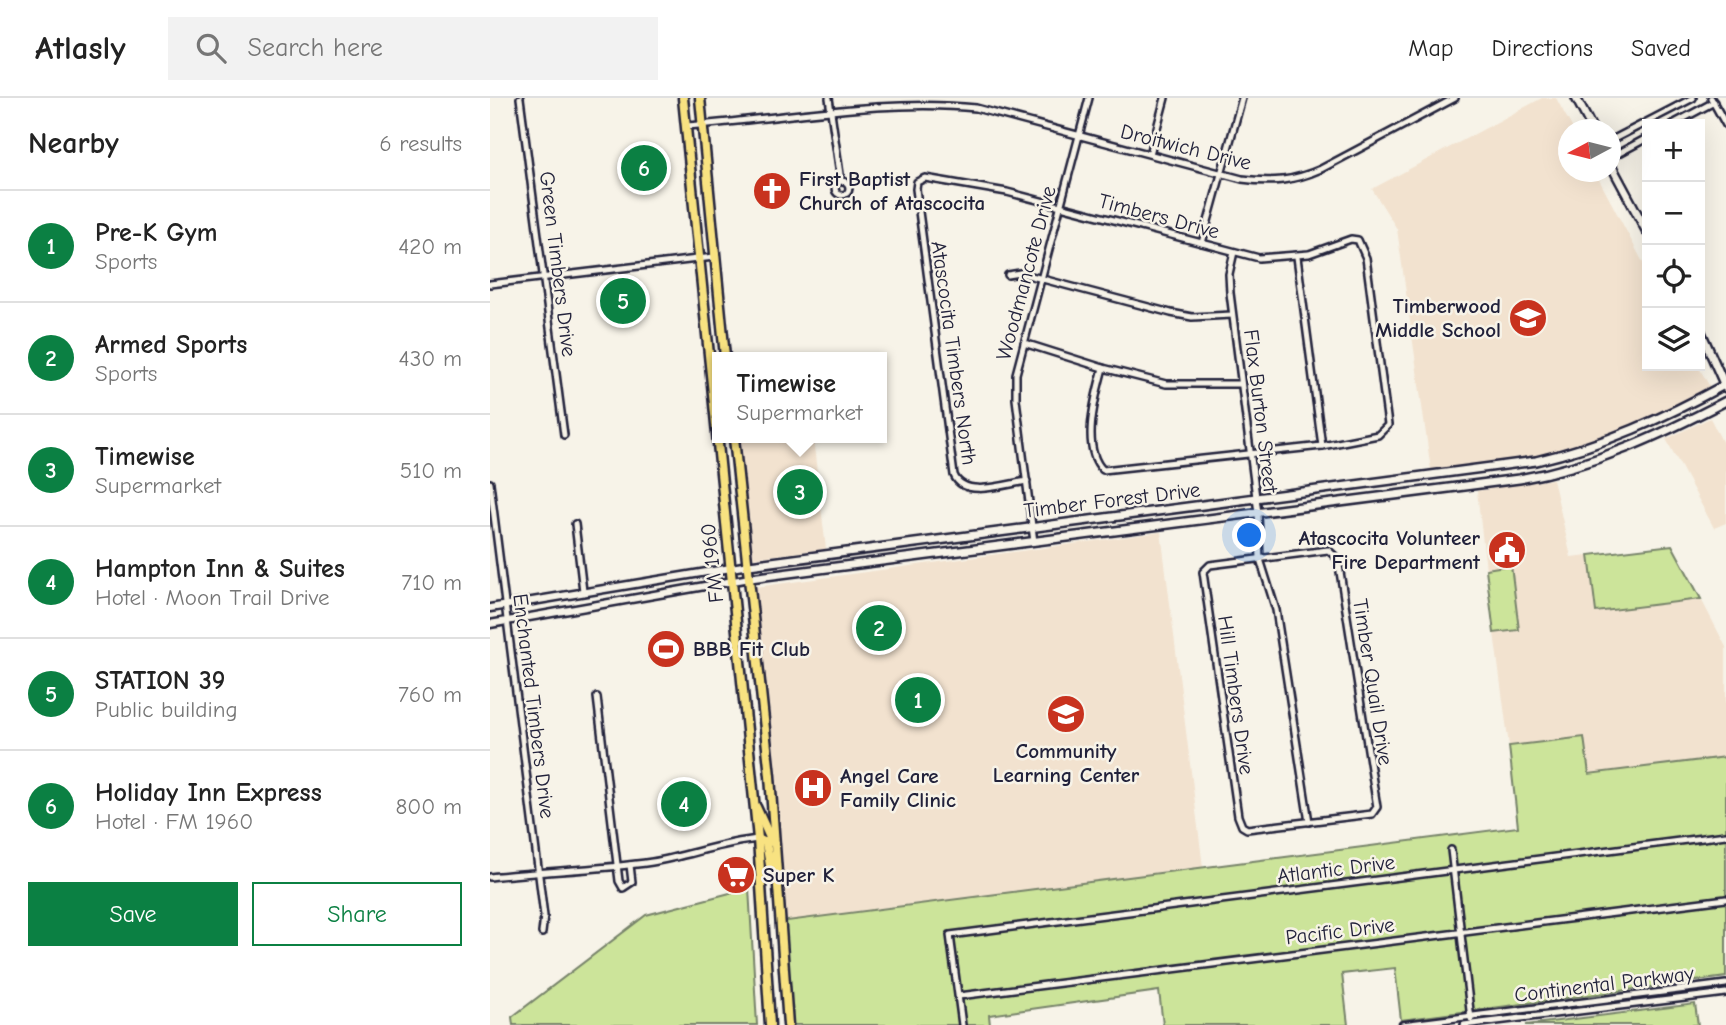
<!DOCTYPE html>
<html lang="en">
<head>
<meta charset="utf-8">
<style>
	:root { --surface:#fff; --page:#f2f2f2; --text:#222; --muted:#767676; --line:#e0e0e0; --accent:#0b8043 }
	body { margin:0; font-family:"Comic Neue",sans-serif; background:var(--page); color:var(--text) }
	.controls { position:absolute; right:21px; top:21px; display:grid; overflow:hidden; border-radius:0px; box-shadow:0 7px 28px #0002 }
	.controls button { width:63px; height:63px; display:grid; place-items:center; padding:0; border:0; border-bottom:2px solid var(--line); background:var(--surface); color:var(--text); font:35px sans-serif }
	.compass { position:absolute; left:1068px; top:21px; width:63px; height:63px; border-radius:50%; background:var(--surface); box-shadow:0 7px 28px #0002; rotate:263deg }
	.you { position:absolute; left:760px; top:438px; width:24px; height:24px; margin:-18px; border:5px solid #fff; border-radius:50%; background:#1a73e8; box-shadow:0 0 0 10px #1a73e833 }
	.badge { display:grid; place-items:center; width:46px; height:46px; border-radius:50%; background:var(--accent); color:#fff; font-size:23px; font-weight:700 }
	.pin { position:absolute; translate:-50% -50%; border:4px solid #fff; box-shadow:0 2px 7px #0006 }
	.popup { position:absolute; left:222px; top:254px; width:175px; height:91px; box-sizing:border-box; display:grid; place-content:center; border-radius:0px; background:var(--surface); filter:drop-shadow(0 2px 5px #0005); font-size:23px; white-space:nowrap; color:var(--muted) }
	.popup b { font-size:26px; color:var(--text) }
	.popup::after { content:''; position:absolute; left:50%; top:100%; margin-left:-14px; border:14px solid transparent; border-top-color:var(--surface) }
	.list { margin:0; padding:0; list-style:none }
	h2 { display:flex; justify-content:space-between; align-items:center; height:91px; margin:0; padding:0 28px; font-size:30px }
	h2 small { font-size:23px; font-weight:400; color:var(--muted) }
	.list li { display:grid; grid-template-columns:46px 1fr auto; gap:21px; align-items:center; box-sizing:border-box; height:112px; padding:0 28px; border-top:2px solid var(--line) }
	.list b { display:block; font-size:26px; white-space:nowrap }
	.list p { margin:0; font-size:23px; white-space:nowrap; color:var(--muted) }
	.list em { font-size:23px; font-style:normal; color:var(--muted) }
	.actions { display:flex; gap:14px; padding:21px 28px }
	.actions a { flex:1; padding:16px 0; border:2px solid var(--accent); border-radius:0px; text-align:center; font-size:24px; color:var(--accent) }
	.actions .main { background:var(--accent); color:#fff }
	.icon { flex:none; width:38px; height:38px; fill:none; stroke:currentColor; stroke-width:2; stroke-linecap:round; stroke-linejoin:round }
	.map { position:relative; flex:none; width:1236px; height:927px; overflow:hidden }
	header { display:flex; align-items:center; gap:42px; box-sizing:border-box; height:98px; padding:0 35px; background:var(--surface); border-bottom:2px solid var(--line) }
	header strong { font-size:33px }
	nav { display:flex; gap:38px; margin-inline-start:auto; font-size:24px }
	.search { width:490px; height:63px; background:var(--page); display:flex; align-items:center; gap:18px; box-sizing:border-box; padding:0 24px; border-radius:0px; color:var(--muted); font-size:26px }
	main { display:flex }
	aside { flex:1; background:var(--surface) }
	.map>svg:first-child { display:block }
	.built { fill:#f2e2cf }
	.green { fill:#cce49a; stroke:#77836a; stroke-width:2 }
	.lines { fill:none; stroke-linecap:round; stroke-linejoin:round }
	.minor-casing { stroke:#22223b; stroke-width:10 }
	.tertiary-casing { stroke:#22223b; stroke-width:11 }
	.secondary-casing { stroke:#22223b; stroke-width:12 }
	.primary-casing { stroke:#22223b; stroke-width:13 }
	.minor { stroke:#f7f3e8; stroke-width:5 }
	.tertiary { stroke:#f7f3e8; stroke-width:6 }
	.secondary { stroke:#f7f3e8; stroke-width:7 }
	.primary { stroke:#f8e281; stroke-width:8 }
	.labels { text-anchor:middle; stroke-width:5; stroke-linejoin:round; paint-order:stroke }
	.street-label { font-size:21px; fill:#22223b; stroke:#f7f3e8 }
	.poi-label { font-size:21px; font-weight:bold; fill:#22223b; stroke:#f7f3e8; text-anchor:start }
</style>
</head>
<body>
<header>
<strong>Atlasly</strong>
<div class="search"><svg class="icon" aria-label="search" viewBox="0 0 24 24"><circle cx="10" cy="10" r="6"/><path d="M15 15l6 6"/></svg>Search here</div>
<nav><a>Map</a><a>Directions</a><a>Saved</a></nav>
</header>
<main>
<aside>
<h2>Nearby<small>6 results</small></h2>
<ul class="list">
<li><span class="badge">1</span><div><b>Pre-K Gym</b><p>Sports</p></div><em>420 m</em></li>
<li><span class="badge">2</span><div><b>Armed Sports</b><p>Sports</p></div><em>430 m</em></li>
<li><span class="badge">3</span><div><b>Timewise</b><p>Supermarket</p></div><em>510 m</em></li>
<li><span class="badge">4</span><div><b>Hampton Inn &amp; Suites</b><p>Hotel · Moon Trail Drive</p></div><em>710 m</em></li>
<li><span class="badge">5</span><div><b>STATION 39</b><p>Public building</p></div><em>760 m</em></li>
<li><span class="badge">6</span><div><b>Holiday Inn Express</b><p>Hotel · FM 1960</p></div><em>800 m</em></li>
</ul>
<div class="actions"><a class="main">Save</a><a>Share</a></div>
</aside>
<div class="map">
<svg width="1236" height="927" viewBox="0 0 1236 927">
	<rect width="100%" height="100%" fill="#f7f3e8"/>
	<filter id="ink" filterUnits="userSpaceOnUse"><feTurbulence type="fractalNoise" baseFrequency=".0143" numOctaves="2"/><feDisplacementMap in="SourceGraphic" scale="14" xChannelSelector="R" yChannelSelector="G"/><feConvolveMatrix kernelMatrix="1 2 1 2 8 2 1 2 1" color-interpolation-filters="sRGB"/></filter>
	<g filter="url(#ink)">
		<!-- built -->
		<g class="built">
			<polygon points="1052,0 1066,0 1083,31 1078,32 1078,74 1105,74 1157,172 1157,268 1208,268 1220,289 1160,320 1081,349 1046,358 941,372 907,131 882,91"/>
			<polygon points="1220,320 1236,351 1236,425 1224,430 1176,341"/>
			<polygon points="240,340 323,340 336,451 254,461"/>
			<polygon points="1063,381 1081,459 1099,457 1107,514 1211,501 1236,549 1236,659 1099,676 1093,639 1019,648 1004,535 1029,531 1021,468 996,471 987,393"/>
			<polygon points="671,434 713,769 289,824 259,490"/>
		</g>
		<!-- green -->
		<g class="green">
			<polygon points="1182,447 1211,501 1106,514 1099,457"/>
			<polygon points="1021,467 1029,532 1004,535 996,471"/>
			<polygon points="1094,639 1099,676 1236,659 1236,879 911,922 905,870 852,876 858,927 673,927 669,893 499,917 500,927 297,927 289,824 1028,729 1019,648"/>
			<polygon points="259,790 267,927 23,927 22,919 156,817"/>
			<polygon points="1205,906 1208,927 1036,927"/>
		</g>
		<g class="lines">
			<defs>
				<g id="minor">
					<polyline points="30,0 74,337"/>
					<polyline points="339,0 351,83"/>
					<polyline points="1221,0 1236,27"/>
					<polyline points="1183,26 1224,4"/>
					<path d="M 196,28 C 289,21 396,0 486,10 L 752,81 C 782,85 804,83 831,71 L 965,0"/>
					<polyline points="1120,43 1203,0"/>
					<polyline points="660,56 675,0"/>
					<polyline points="1120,60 1157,40"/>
					<circle cx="352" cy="90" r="7"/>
					<polyline points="712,145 752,0"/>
					<polyline points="744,154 739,176 740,195 768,415 770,461 786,512 819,724"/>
					<polyline points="807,159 832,348"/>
					<polyline points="518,177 530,175 681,215 702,219 742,217"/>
					<polyline points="0,186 224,159"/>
					<polyline points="534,245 613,270 676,286 751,286"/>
					<path d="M 537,383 C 516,386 474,401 464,377 L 426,91 L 427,84 L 435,80 L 517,94 L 769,160 L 819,156 L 861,141 L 868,142 L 876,160 L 898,327 L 888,337 L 832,348 L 613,372 C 590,350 606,297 613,270"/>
					<polyline points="0,385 54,818 52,835"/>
					<polyline points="85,426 93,493"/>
					<polyline points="544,444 526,301 526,276 599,0"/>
					<polygon points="838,452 848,461 887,709 882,716 757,731 752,728 748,718 713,474 720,467"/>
					<polyline points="107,599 129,783 133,790 142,784 140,767"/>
					<polyline points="961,752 981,921"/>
					<path d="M 0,779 C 54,773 108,772 162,764 C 198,758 230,745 268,741"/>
					<polyline points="469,898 1236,801"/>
					<polyline points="472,927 460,837 1236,737"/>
					<polyline points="912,927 1236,886"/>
					<polyline points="974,927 1236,895"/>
				</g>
				<g id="tertiary">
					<polyline points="0,510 259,467"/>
					<polyline points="0,526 260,480"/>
				</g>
				<g id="secondary">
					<polyline points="1086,0 1103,32"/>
					<polyline points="1120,65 1157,134"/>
					<polyline points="1210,232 1236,290"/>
					<path d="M 259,467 L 1046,363 C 1114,347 1174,320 1236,286"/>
					<path d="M 260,480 L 1029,381 C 1104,368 1169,338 1236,303"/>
				</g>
				<g id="primary">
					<polyline points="193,0 268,741 280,927"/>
					<polyline points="210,0 235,259"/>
					<polyline points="244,340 280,678 298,927"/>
					<polyline points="266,709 282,744"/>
					<polyline points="268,741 276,745 280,767"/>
				</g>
			</defs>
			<!-- minor casing -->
			<use href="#minor" class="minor-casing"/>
			<!-- tertiary casing -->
			<use href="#tertiary" class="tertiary-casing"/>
			<!-- secondary casing -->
			<use href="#secondary" class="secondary-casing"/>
			<!-- primary casing -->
			<use href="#primary" class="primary-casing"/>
			<!-- minor -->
			<use href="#minor" class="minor"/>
			<!-- tertiary -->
			<use href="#tertiary" class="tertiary"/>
			<!-- secondary -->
			<use href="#secondary" class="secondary"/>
			<!-- primary -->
			<use href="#primary" class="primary"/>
		</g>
	</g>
	<!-- icons -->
	<defs>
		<symbol id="church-disc" viewBox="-11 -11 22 22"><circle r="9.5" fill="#c8321e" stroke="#f7f3e8"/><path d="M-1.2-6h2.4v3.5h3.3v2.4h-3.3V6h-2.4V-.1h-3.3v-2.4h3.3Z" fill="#fff"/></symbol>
		<symbol id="school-disc" viewBox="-11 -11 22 22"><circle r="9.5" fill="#c8321e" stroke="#f7f3e8"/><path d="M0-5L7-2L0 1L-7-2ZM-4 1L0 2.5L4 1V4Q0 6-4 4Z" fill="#fff"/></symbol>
		<symbol id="civic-disc" viewBox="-11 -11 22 22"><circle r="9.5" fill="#c8321e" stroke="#f7f3e8"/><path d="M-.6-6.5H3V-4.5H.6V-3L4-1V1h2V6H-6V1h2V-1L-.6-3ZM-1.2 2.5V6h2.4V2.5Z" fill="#fff"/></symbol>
		<symbol id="stadium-disc" viewBox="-11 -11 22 22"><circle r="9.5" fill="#c8321e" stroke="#f7f3e8"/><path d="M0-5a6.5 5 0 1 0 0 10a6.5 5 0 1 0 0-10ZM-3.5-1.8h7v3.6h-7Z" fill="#fff"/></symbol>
		<symbol id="hospital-disc" viewBox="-11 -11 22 22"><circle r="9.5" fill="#c8321e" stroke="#f7f3e8"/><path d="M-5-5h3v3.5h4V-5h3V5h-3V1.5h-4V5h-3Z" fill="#fff"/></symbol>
		<symbol id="supermarket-disc" viewBox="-11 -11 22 22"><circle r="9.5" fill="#c8321e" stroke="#f7f3e8"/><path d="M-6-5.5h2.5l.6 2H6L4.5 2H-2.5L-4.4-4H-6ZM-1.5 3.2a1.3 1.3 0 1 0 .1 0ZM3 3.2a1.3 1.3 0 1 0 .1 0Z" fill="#fff"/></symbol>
	</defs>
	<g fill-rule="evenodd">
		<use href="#church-disc" x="260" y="71" width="44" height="44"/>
		<use href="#school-disc" x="1016" y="198" width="44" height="44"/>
		<use href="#civic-disc" x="995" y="430" width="44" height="44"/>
		<use href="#stadium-disc" x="154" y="529" width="44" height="44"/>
		<use href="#school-disc" x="554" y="594" width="44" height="44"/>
		<use href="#hospital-disc" x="301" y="668" width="44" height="44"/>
		<use href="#supermarket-disc" x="224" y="755" width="44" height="44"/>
	</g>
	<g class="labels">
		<!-- street labels -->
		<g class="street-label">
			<text transform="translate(696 49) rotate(14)" y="7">Droitwich Drive</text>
			<text transform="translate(669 118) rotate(15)" y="7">Timbers Drive</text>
			<text transform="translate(68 166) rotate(83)" y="7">Green Timbers Drive</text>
			<text transform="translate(536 175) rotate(-75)" y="7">Woodmancote Drive</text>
			<text transform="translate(464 255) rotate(82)" y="7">Atascocita Timbers North</text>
			<text transform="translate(771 313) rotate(83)" y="7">Flax Burton Street</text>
			<text transform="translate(622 402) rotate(-7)" y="7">Timber Forest Drive</text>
			<text transform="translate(222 465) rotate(-96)" y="7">FM 1960</text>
			<text transform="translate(883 584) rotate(81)" y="7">Timber Quail Drive</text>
			<text transform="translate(746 597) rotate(82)" y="7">Hill Timbers Drive</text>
			<text transform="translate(44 608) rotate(83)" y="7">Enchanted Timbers Drive</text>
			<text transform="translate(846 771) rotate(-7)" y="7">Atlantic Drive</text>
			<text transform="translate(850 833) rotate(-7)" y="7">Pacific Drive</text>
			<text transform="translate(1114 886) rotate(-7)" y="7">Continental Parkway</text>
		</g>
		<!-- poi labels -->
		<g class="poi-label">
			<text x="309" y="88">First Baptist<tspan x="309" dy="24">Church of Atascocita</tspan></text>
			<text x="1011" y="215" text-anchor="end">Timberwood<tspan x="1011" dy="24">Middle School</tspan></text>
			<text x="990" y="447" text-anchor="end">Atascocita Volunteer<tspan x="990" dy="24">Fire Department</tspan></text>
			<text x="203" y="558">BBB Fit Club</text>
			<text x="576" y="660" text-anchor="middle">Community<tspan x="576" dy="24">Learning Center</tspan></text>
			<text x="350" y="685">Angel Care<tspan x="350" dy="24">Family Clinic</tspan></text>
			<text x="273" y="784">Super K</text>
		</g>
	</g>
</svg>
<div class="controls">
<button>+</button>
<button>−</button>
<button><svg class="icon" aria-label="locate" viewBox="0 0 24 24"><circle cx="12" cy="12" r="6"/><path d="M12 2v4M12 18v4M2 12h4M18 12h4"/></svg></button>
<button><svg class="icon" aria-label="layers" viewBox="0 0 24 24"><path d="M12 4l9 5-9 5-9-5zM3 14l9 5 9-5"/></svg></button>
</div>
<svg class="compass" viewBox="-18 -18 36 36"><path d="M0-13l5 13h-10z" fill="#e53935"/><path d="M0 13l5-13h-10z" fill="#767676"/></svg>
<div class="you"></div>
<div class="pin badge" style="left:428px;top:602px">1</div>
<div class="pin badge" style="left:389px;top:530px">2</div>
<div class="pin badge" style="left:310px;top:394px">3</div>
<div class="popup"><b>Timewise</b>Supermarket</div>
<div class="pin badge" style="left:194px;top:706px">4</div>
<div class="pin badge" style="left:133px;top:203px">5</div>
<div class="pin badge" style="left:154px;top:70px">6</div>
</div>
</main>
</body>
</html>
